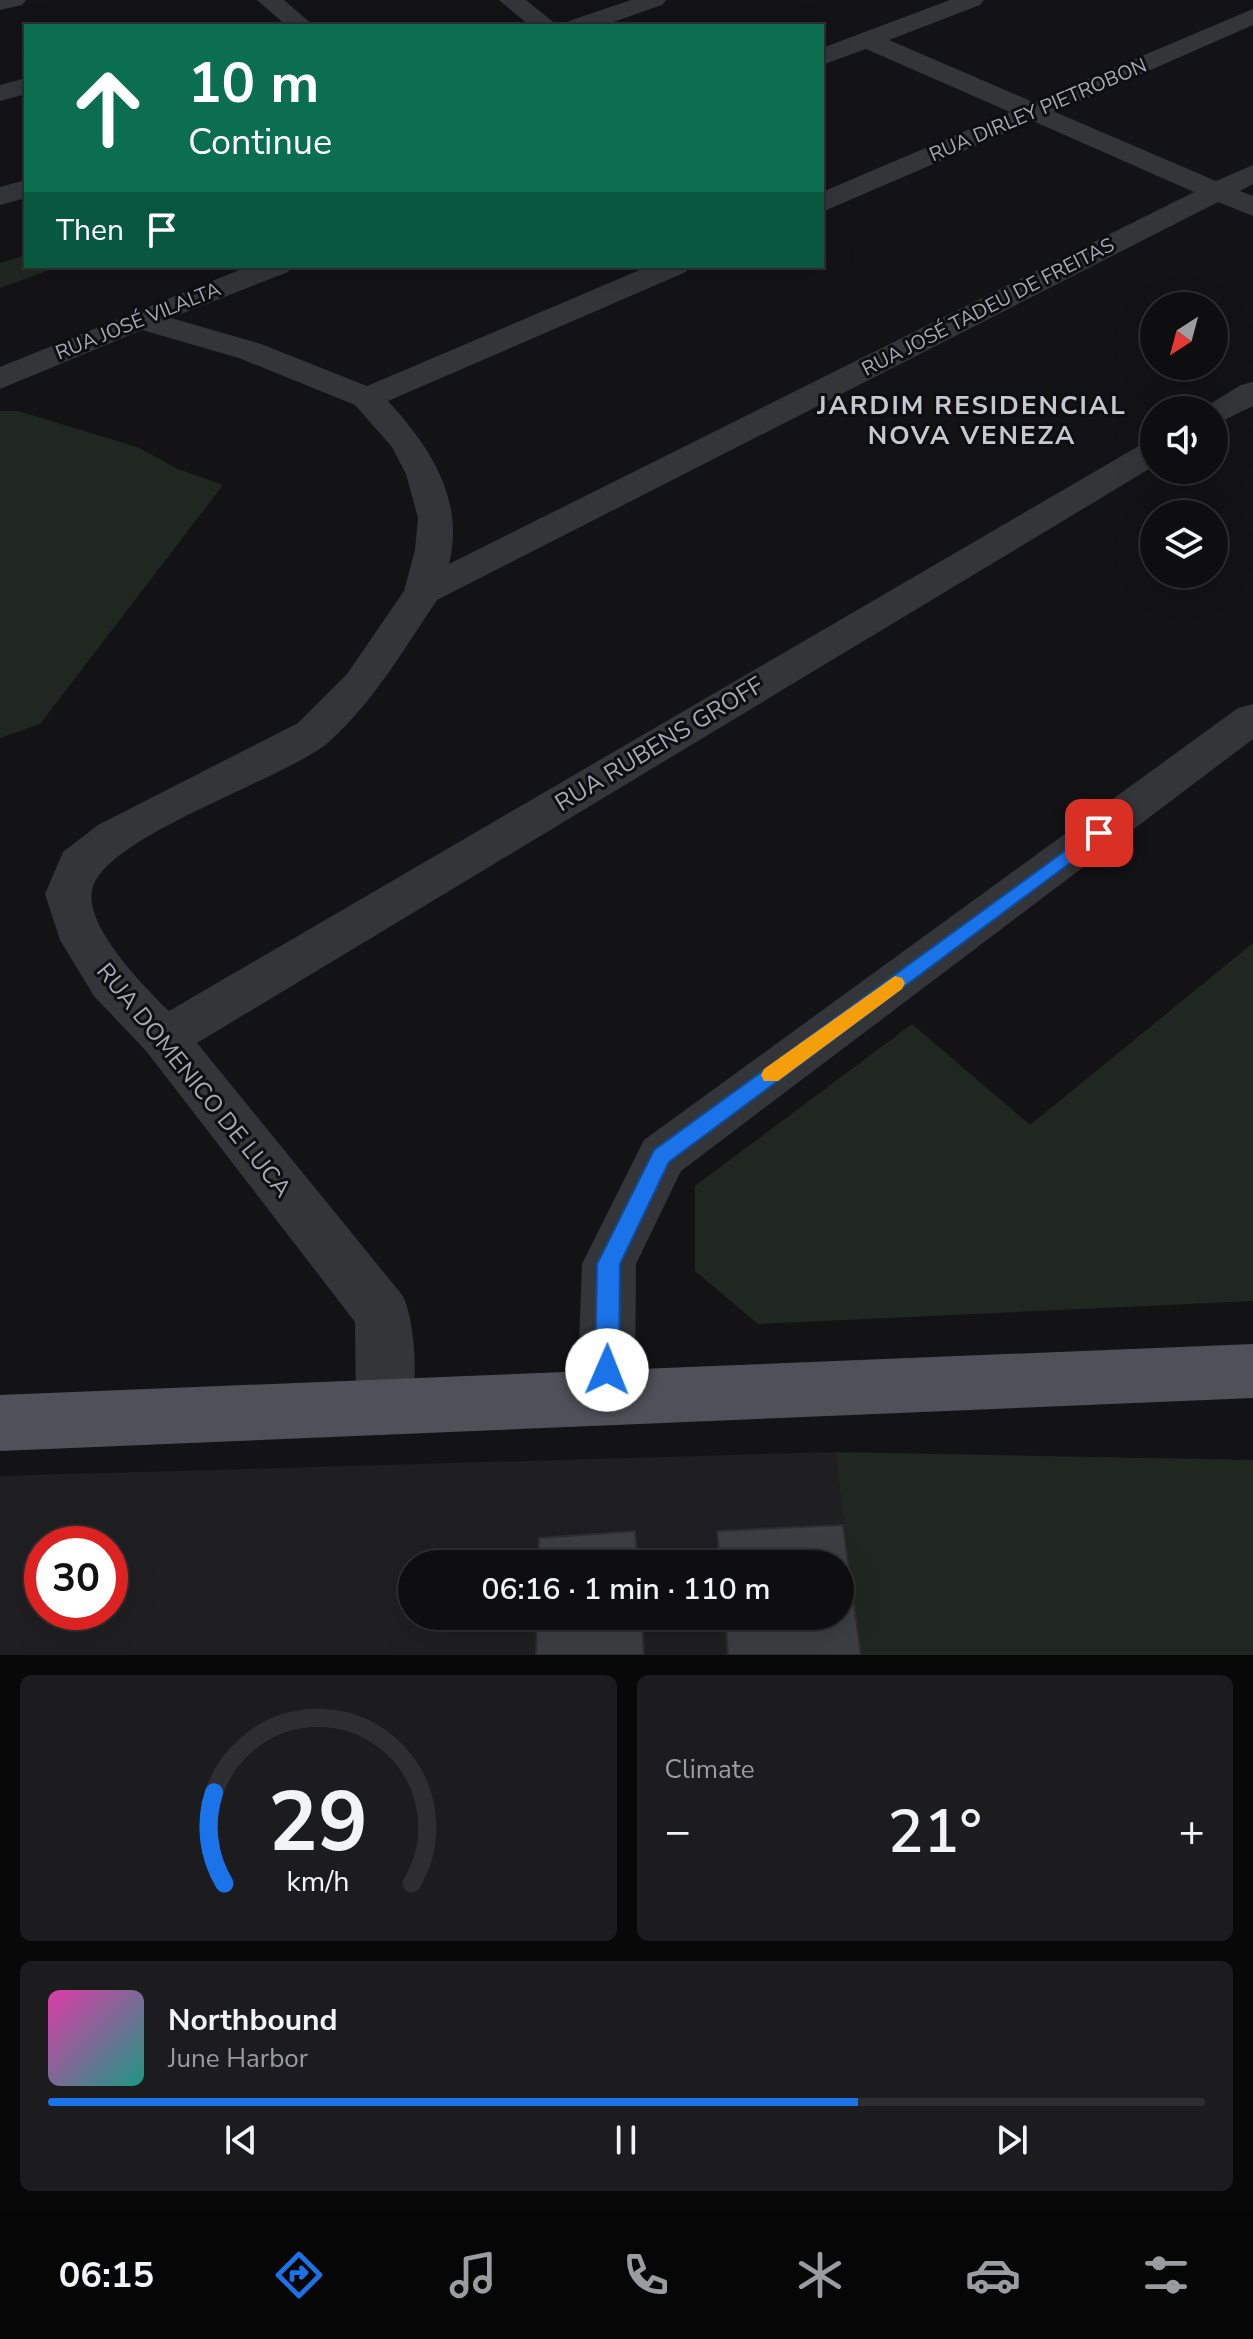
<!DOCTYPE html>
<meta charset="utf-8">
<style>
body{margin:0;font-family:"Nunito Sans",sans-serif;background:#1c1c1e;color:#f1f3f6;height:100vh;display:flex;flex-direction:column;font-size:30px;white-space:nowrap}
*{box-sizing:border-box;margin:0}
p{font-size:26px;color:#9b9c9f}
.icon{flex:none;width:44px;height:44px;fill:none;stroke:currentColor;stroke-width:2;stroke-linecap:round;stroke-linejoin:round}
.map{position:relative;height:1655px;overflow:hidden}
.panel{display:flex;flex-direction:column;gap:20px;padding:20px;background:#080809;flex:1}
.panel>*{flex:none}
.top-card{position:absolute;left:24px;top:24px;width:800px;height:244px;border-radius:0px;box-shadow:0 8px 32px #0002,0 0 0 2px #2e2e30;background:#0b6e4f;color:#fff;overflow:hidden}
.needle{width:52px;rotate:216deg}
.buttons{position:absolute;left:1140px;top:292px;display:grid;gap:16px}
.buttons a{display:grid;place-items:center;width:88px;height:88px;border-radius:50%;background:#0e0e10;box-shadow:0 8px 32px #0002,0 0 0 2px #2e2e30;font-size:40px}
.speed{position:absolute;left:24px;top:1526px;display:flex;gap:16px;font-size:40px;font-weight:700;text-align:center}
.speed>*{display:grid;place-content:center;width:104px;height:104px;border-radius:50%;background:#0e0e10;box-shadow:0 8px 32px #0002,0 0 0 2px #2e2e30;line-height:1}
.speed .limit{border:12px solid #d22;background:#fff;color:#111}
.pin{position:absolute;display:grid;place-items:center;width:68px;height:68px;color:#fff;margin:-34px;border-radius:16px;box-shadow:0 4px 12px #0006}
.me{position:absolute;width:88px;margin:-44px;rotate:1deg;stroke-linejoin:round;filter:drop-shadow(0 0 6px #0008)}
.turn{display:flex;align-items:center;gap:28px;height:168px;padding:0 32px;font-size:36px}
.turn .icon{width:104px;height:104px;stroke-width:2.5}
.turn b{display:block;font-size:56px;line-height:68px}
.then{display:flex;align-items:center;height:76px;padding:0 32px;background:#0003;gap:16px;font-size:30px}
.big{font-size:60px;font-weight:600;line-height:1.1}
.panel .card{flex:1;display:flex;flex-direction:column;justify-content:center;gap:12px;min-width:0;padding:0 28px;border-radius:12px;background:#1c1c1e}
.panel .dial{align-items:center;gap:0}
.dial svg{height:208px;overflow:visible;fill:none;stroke:#2e2e30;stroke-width:7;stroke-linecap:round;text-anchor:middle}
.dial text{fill:#f1f3f6;stroke:none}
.song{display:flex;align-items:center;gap:24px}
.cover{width:96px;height:96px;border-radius:12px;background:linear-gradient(135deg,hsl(320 70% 55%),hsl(170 70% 35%))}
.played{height:8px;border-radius:4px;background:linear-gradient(90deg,#1a73e8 70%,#2e2e30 70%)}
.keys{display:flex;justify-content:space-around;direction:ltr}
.heat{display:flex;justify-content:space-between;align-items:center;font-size:44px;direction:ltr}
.panel .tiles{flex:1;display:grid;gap:20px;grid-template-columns:1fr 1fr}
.card:last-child{grid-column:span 2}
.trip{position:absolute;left:398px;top:1550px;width:456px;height:80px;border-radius:40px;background:#0e0e10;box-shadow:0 8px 32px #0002,0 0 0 2px #2e2e30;font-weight:600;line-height:80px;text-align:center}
.tabs{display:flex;height:128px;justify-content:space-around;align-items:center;background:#060606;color:#9b9c9f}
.tabs .icon{width:56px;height:56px}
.tabs .selected{color:#1a73e8}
.tabs b{font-size:36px;color:#f1f3f6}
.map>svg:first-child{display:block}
.built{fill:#1f1f22;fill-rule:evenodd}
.green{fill:#1f2720}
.building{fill:#3d3e42;stroke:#2d2d31;stroke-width:2}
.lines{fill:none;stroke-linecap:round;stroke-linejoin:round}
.minor{fill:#343539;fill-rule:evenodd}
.major{fill:#505158;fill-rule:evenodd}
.route{fill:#1a73e8;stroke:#114b97;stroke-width:2}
.slow{fill:#f59e0b}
.labels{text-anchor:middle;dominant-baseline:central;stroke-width:6;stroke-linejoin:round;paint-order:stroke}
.far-street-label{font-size:20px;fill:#a5a9b5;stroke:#0e0e10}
.street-label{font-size:24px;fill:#a5a9b5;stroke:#0e0e10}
.far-district-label{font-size:26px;font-weight:bold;letter-spacing:2px;fill:#c5c8d1;stroke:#0e0e10}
</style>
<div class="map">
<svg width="1253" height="1655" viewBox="0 0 1253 1655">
<rect width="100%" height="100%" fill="#131315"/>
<!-- built -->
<path class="built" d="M835 1452 861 1655H0V1476ZM42 1544H110V1612H42ZM412 1564H840V1616H412Z"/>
<!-- green -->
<g class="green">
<path d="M26 255V266H44L50 270 0 288V263Z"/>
<path d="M0 411H18L137 447 178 469 223 485 40 724 0 738Z"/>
<path d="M1253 943V1301L758 1324 695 1271V1186L912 1024 1030 1125Z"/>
<path d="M835 1452 1253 1460V1655H861Z"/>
</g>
<!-- building -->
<g class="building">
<path d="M843 1525 861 1655H728L725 1616H840V1564H720L717 1531Z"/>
<path d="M635 1531 638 1564H538L539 1538Z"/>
<path d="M537 1616H642L644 1655H536Z"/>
</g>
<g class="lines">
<!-- minor -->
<g class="minor">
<path d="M0 0H26L22 5 0 10Z"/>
<path d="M257 0H284L314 26H287Z"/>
<path d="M499 0H526L558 26H530Z"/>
<path d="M631 0H666L662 5 602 26H566L569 21Z"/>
<path d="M950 0H984L980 5 889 40 1033 102 1253 9V25L1055 112 1216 181 1253 165V184L1240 191 1253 196V216L1218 202 437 600C404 649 374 701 330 741 286 780 102 836 92 891 85 927 145 988 169 1011L1142 444 1154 441V466L197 1043 403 1296C417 1327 419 1395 406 1426L385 1435 364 1426 356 1407 355 1322 147 1052 94 996 60 940 45 894 63 852 98 825 298 723 347 674 404 591 415 550 418 518 406 474 392 447 355 405 239 358 142 330 0 389V367L249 266H292L288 272 171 318 261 344 367 386 649 266H690L686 272 388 401C430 447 465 499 449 564L1194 192 1033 121 822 212V192L1010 112 866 49 822 65V48Z"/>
<path d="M26 78V94L0 101V85Z"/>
<path d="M26 180V198L0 205V187Z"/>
<path d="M1253 382V406L1214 425V410H1200L1241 385Z"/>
<path d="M1253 704V739L681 1171 636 1264 635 1397 626 1416 606 1424 586 1416 577 1397 582 1264 644 1140 1238 708Z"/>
</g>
<!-- major -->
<path class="major" d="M1253 1344V1398L0 1451V1395Z"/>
</g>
<!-- route -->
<path class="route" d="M1099 826 1105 828V837L669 1162 620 1264 619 1370 615 1378 607 1381 598 1378 595 1370 597 1264 654 1150Z"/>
<!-- slow -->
<path class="slow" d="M895 976 902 978 905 983 902 989 778 1081H764L761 1075 764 1069Z"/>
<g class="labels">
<!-- far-street labels -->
<g class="far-street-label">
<text transform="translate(1038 110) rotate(-23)">RUA DIRLEY PIETROBON</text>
<text transform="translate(988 307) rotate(-27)">RUA JOSÉ TADEU DE FREITAS</text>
<text transform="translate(138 321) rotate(-22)">RUA JOSÉ VILALTA</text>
</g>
<!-- street labels -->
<g class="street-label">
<text transform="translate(659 744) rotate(-31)">RUA RUBENS GROFF</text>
<text transform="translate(194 1080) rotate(51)">RUA DOMENICO DE LUCA</text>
</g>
<!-- far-district labels -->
<g class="far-district-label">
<text x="972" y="405">JARDIM RESIDENCIAL<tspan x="972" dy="30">NOVA VENEZA</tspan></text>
</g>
</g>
</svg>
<div class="buttons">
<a><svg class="needle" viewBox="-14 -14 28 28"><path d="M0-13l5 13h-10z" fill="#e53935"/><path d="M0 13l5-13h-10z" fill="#9b9c9f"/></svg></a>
<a><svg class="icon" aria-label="sound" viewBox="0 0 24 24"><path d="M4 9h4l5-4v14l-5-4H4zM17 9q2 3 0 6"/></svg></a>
<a><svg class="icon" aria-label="layers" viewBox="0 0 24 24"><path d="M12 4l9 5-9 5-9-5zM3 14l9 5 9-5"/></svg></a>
</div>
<div class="speed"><div class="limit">30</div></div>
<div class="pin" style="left:1099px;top:833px;background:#d93025"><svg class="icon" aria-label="arrive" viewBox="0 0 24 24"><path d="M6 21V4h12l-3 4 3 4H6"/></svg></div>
<svg class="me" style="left:607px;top:1370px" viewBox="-20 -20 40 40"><circle r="19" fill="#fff"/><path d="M0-13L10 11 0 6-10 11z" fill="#1a73e8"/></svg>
<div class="trip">06:16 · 1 min · 110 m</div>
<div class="top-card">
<div class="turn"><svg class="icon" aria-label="ahead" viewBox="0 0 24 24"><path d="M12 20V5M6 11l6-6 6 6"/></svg><div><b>10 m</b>Continue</div></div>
<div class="then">Then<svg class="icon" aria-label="arrive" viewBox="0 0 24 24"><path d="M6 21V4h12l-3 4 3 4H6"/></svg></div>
</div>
</div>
<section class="panel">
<div class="tiles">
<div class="card dial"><svg viewBox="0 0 100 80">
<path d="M14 69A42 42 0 1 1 86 69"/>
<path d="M14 69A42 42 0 0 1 10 34" stroke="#1a73e8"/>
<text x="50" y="56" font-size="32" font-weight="700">29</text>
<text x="50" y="72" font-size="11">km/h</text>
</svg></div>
<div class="card"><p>Climate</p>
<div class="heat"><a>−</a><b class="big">21°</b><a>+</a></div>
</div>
<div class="card">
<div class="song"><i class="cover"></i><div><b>Northbound</b><p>June Harbor</p></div></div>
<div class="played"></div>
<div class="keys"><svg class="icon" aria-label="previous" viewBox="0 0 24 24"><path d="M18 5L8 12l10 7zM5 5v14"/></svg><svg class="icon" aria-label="pause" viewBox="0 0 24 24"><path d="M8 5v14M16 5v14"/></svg><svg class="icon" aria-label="next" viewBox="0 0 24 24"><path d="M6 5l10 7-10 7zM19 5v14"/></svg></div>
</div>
</div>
</section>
<nav class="tabs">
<b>06:15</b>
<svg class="icon selected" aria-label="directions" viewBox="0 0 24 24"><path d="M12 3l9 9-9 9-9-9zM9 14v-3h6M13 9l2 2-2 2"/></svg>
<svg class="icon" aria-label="music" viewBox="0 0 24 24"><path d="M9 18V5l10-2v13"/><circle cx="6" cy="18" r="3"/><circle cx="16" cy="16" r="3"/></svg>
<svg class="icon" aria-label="phone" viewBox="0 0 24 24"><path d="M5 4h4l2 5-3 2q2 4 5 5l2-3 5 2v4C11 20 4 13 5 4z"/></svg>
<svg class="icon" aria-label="climate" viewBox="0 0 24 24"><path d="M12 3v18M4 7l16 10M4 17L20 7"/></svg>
<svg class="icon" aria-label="car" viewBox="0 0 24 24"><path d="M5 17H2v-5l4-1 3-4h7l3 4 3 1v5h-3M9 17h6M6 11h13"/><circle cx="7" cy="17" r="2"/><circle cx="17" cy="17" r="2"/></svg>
<svg class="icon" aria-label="filters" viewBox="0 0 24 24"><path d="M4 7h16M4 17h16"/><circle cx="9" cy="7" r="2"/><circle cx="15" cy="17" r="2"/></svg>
</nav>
